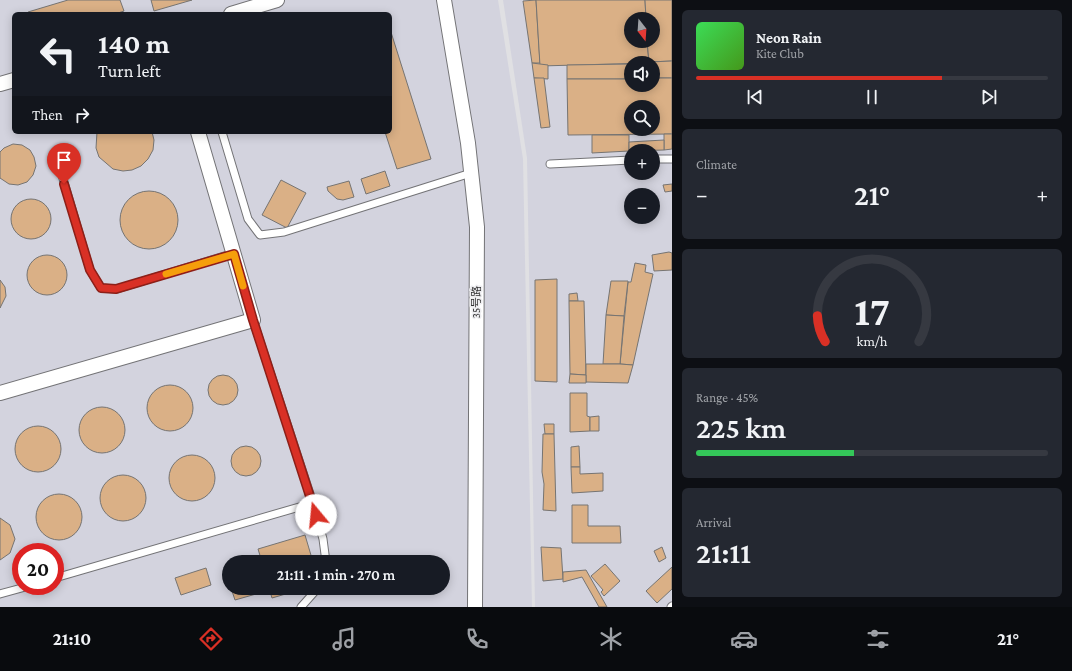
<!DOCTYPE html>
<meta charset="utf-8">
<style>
body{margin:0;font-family:"Crimson Pro","Noto Sans SC",serif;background:#242831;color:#f1f3f6;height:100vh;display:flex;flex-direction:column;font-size:15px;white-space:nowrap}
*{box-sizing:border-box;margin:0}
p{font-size:13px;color:#9ea1a6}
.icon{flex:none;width:22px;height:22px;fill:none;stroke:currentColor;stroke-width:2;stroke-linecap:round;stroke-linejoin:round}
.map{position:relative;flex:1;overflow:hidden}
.details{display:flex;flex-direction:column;gap:10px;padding:10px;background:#0d0f14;width:400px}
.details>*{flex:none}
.banner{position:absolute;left:12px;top:12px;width:380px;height:122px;border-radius:6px;box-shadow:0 2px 10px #0003;background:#171b24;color:#f1f3f6;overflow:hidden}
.needle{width:26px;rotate:163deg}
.controls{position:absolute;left:624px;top:12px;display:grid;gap:8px}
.controls a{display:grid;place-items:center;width:36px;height:36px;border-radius:50%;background:#171b24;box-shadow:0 2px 10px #0003;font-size:20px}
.speed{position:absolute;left:12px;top:543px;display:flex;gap:8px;font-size:20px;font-weight:700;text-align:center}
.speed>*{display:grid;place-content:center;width:52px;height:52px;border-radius:50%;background:#171b24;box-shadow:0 2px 10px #0003;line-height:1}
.speed .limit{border:6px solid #d22;background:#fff;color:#111}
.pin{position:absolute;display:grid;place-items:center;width:34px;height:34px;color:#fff;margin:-41px -17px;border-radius:50% 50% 50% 0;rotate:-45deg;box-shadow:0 0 4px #0007}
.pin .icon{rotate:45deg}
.me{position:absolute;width:44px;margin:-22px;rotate:343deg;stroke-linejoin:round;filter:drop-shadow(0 0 3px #0008)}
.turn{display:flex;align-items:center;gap:14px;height:84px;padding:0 20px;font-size:18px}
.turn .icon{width:52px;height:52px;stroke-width:2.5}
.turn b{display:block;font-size:28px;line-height:34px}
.then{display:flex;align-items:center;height:38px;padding:0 20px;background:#0003;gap:8px;font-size:15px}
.big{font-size:30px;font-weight:600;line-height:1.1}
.details .card{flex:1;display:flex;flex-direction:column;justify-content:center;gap:6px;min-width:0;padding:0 14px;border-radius:6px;background:#242831}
.details .dial{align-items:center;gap:0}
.dial svg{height:104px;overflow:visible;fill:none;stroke:#363941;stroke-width:7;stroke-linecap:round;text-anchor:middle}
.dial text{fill:#f1f3f6;stroke:none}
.song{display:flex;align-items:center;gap:12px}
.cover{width:48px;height:48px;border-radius:6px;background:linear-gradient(135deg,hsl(130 70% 55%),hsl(100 70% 35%))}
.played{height:4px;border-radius:2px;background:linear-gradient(90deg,#d93025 70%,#363941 70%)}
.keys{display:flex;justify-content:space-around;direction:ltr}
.heat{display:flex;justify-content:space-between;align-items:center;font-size:22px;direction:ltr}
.charge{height:6px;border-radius:3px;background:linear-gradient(90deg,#34c759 45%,#363941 0)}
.trip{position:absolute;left:222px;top:555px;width:228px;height:40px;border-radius:20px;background:#171b24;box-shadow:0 2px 10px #0003;font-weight:600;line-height:40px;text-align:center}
.tab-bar{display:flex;height:64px;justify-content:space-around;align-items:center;background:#090b0e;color:#9ea1a6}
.tab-bar .icon{width:28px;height:28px}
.tab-bar .current{color:#d93025}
.tab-bar b{font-size:18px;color:#f1f3f6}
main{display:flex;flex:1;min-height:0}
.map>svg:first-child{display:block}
.built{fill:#d3d3de;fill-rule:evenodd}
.building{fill:#dab086;stroke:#767472;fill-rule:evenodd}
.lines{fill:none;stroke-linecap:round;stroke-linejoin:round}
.lane-casing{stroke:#737376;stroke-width:9}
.street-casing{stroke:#737376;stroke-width:16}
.lane{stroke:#fff;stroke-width:7}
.street{stroke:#fff;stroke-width:14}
.route-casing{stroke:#8d1f18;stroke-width:10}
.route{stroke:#d93025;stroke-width:7}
.slow{stroke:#f59e0b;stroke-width:7}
.labels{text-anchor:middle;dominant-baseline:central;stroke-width:3;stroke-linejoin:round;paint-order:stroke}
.street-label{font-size:11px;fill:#323233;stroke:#ededf0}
</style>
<main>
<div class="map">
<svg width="672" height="607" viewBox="0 0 672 607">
<rect width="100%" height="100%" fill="#e0e0e3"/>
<!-- built -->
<g class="built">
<path d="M0 0H498L523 159 532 607H0ZM14 14H390V132H14ZM21 552H55V586H21ZM229 562H443V588H229Z"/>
<path d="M503 0H672V607H535L527 158ZM631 19H653V41H631ZM631 63H653V85H631ZM631 107H653V129H631ZM631 151H653V173H631ZM631 195H653V217H631Z"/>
</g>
<!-- building -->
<g class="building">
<path d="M68 0H120L124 11 115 14H29L28 12Z"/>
<path d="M151 0H192L154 11Z"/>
<path d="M536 0 540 63H532L523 1Z"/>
<path d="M536 0H645L646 19H631V41H647L649 63 540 66Z"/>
<path d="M645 0H672V61L649 62 647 41H653V19H646Z"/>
<path d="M390 29 431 159 397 169 385 132H390Z"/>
<path d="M672 61V78H653V63L649 62Z"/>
<path d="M532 63 548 65V79L534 78Z"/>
<path d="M631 64V79H567V65Z"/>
<path d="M534 78H544L550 127 541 128Z"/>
<path d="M653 78H672V134L568 135 567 79H631V85H653ZM631 107H653V129H631Z"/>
<path d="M97 132H152L154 140 153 150 148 159 141 166 132 170 123 171 113 169 99 157 96 148Z"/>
<path d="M664 134H672V149L664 150Z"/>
<path d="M592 135H629V151L592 153Z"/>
<path d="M664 140V150L629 151V142Z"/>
<path d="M13 144 22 145 30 150 34 157 36 166 33 175 27 182 18 185 9 184 0 178V152L4 148Z"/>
<path d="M385 171 390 186 366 194 361 179Z"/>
<path d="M281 180 306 193 287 228 262 215Z"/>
<path d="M349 181 354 197 343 200 337 199 328 191 327 187Z"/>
<path d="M672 184V191L665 192 663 185Z"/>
<circle cx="149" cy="220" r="29"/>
<circle cx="31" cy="219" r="20"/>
<path d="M669 252 672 253V270L654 271 652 255Z"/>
<circle cx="47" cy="275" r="20"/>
<path d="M635 263 646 265 645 272 653 274 633 365 620 364 628 282H631Z"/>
<path d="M557 279V382L535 381V280Z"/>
<path d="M0 280 5 287 6 296 0 308Z"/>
<path d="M611 281H628L624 316 606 315Z"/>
<path d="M577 293 578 301H569V294Z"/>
<path d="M569 301H584L586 375 570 374Z"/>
<path d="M606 315 624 316 620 364H603Z"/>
<path d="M586 364H620L633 365 628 383 586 382Z"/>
<path d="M570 374 586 375V383H569Z"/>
<circle cx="223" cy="390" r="15"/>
<circle cx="170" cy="408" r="23"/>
<path d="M570 393H587V416L590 417V431L570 432Z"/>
<circle cx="102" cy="430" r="23"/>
<path d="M599 416V431H590V417Z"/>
<path d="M544 424H554V434H545Z"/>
<circle cx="38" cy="449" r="23"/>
<path d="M543 434H554L556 511 543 510 544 484 542 472Z"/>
<path d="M579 446 580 467H571V447Z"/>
<circle cx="246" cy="461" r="15"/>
<circle cx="192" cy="478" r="23"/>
<path d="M571 467H580V474L603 473V491L572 493Z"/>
<circle cx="123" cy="498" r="23"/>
<circle cx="59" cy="517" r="23"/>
<path d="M572 505H588V526H620L621 543H572Z"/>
<path d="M0 518 10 525 15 539 10 553 0 560Z"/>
<path d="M305 535 313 562H262L258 549Z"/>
<path d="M541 547 561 548 563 579 543 581Z"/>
<path d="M662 547 666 558 659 562 654 551Z"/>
<path d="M605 564 620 581 604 596 601 592 603 590 591 576Z"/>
<path d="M672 567V589L657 603 646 591Z"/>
<path d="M206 568 211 585 181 595 175 578Z"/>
<path d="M586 570 607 607H599L582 577 563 582V572Z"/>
<path d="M231 588H254L256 594 235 600Z"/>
<path d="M269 588H288L289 593 272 598Z"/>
</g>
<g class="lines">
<defs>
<g id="lane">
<path d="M222 132 248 219 260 235 284 232 471 173"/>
<path d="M56 155 90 270 101 288 117 289 234 253"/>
<path d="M653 159H672"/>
<path d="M550 164 631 160"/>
<path d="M253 320 313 503 323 539 326 562"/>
<path d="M55 578 313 503"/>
<path d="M0 594 29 586"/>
<path d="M301 607 318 588"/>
<path d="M671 607 672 606"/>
</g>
<g id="street">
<path d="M444 0 468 143 477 227 475 607"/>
<path d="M231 14 277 0"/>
<path d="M0 84 14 80"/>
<path d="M0 393 253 320 198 132"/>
</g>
</defs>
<!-- lane casing -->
<use href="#lane" class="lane-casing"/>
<!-- street casing -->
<use href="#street" class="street-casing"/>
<!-- lane -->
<use href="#lane" class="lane"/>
<!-- street -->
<use href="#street" class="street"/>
</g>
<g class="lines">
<defs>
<path id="route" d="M64 184 90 270 101 288 116 289 234 254 253 320 316 515"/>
</defs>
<!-- route casing -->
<use href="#route" class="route-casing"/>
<!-- route -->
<use href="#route" class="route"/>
<!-- slow -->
<path class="slow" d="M166 274 234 254 243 286"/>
</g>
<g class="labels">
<!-- street labels -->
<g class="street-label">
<text transform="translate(476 302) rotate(-90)">35号路</text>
</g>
</g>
</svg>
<div class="controls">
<a><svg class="needle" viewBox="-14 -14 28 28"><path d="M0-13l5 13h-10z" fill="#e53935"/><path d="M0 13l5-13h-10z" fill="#9ea1a6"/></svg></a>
<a><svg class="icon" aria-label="sound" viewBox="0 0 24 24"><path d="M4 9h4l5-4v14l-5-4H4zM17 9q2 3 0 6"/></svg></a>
<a><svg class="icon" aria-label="search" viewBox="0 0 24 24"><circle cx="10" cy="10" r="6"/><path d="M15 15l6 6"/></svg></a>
<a>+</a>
<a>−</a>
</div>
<div class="speed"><div class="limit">20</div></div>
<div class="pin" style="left:64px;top:184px;background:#d93025"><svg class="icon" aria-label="arrive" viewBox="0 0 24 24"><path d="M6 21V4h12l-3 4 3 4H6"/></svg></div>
<svg class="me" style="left:316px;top:515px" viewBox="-20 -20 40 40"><circle r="19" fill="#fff"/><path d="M0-13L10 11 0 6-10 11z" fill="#d93025"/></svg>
<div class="trip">21:11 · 1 min · 270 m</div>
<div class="banner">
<div class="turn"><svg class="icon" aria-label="left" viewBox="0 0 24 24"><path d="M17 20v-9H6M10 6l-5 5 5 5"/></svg><div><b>140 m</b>Turn left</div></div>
<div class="then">Then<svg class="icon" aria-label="right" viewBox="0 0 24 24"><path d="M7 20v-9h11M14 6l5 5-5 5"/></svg></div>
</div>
</div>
<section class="details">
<div class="card">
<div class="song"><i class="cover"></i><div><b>Neon Rain</b><p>Kite Club</p></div></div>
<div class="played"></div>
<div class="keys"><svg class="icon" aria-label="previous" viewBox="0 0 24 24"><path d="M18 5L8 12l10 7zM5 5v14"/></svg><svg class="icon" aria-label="pause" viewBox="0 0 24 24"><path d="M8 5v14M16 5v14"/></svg><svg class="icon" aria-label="next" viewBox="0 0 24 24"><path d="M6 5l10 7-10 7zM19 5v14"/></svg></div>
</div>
<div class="card"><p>Climate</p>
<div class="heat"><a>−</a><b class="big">21°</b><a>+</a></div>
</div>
<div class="card dial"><svg viewBox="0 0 100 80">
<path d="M14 69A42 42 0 1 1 86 69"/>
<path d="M14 69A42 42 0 0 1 8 49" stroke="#d93025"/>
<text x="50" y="56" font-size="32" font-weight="700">17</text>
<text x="50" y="72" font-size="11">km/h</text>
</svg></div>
<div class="card"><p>Range · 45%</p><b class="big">225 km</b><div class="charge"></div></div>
<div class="card"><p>Arrival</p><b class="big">21:11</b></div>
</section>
</main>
<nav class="tab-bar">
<b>21:10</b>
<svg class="icon current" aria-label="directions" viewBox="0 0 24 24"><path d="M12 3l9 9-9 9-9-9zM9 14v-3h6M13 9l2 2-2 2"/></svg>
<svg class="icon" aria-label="music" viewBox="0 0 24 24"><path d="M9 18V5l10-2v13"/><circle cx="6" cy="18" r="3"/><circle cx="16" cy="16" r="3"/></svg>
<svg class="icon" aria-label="phone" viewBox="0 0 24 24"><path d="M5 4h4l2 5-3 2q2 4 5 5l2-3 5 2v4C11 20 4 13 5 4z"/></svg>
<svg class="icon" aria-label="climate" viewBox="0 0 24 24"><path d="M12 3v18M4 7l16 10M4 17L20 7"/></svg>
<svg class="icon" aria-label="car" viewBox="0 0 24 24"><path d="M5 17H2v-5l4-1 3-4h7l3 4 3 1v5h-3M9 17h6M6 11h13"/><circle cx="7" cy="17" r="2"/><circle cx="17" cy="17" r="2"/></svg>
<svg class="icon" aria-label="filters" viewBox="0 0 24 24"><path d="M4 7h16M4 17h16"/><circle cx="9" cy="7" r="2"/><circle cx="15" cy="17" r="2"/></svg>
<b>21°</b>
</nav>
